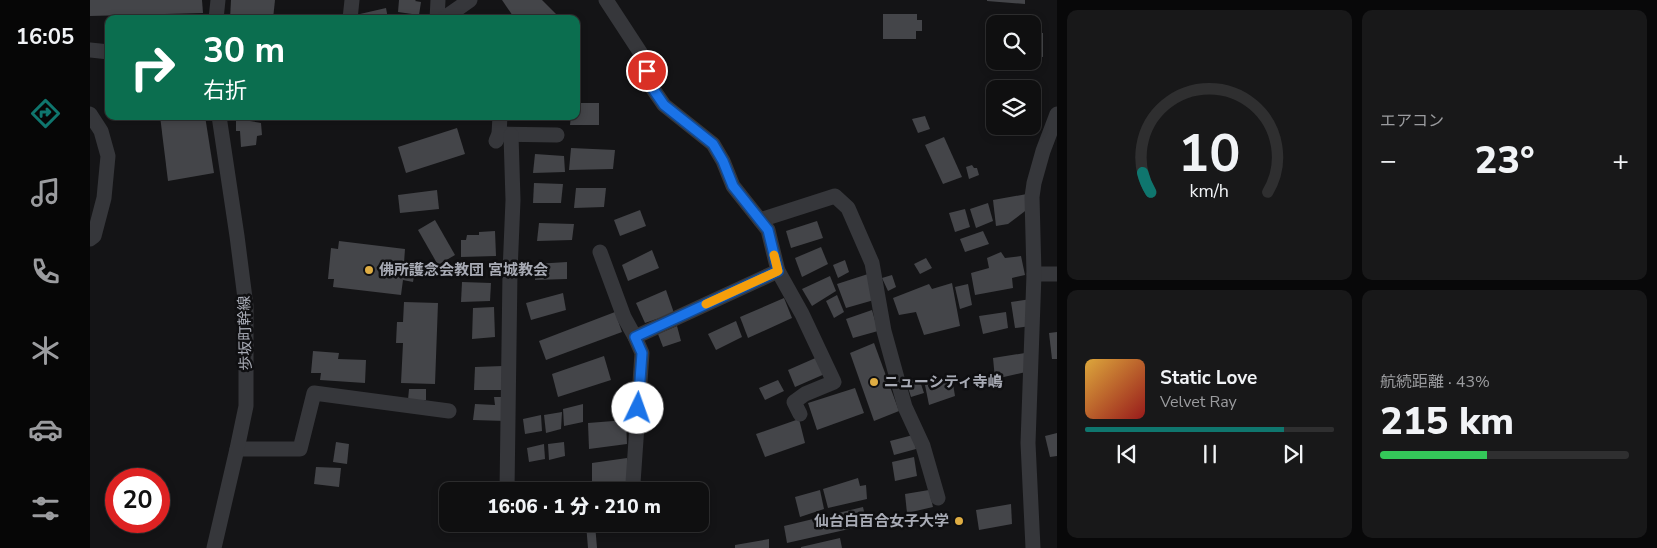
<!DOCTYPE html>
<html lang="ja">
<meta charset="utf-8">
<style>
body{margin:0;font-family:"Nunito Sans","Noto Sans JP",sans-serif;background:#181819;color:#f1f3f6;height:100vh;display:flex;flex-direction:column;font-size:19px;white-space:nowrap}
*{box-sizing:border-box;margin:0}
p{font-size:16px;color:#9b9c9f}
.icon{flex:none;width:28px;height:28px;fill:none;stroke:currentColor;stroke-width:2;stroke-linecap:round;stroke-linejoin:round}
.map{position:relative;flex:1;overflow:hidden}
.side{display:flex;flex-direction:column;gap:10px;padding:10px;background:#080809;width:600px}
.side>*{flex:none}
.guide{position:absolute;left:15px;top:15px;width:475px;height:105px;border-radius:10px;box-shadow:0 2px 8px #0003,0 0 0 1px #2f2f30;background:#0b6e4f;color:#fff;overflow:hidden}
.buttons{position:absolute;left:896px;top:15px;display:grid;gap:10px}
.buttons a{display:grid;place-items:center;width:55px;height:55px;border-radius:10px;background:#0f0f10;box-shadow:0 2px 8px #0003,0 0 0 1px #2f2f30;font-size:25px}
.speed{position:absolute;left:15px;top:468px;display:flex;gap:10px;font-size:25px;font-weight:700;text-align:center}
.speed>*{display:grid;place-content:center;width:65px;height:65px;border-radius:50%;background:#0f0f10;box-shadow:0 2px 8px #0003,0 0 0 1px #2f2f30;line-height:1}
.speed .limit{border:8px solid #d22;background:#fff;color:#111}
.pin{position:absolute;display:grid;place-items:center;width:42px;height:42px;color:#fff;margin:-21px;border:2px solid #fff;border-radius:50%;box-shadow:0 1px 5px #0007}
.me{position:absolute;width:55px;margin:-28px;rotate:3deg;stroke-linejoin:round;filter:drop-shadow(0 0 4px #0008)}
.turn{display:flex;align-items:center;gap:18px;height:105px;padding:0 15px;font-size:22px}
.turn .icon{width:65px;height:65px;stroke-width:2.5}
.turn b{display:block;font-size:35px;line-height:42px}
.big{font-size:38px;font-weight:800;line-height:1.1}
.side .card{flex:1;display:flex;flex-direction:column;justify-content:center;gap:8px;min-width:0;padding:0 18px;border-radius:10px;background:#181819}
.side .dial{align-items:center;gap:0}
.dial svg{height:130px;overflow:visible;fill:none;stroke:#2f2f30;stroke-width:7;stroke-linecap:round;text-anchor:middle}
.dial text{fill:#f1f3f6;stroke:none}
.song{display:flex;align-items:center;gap:15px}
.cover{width:60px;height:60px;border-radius:8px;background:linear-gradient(135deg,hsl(40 70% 55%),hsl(0 70% 35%))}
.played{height:5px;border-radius:2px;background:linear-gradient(90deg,#0f766e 80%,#2f2f30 80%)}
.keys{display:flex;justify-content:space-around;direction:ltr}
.heat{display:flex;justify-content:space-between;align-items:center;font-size:28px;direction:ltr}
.charge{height:8px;border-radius:4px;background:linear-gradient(90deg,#34c759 43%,#2f2f30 0)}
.side .tiles{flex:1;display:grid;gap:10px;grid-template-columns:repeat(2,1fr)}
.trip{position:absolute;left:349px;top:482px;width:270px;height:50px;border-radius:10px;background:#0f0f10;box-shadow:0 2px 8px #0003,0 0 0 1px #2f2f30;font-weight:800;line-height:50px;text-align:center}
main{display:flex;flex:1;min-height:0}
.tab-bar{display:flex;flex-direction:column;width:90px;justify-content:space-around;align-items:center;background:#060606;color:#9b9c9f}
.tab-bar .icon{width:35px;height:35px}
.tab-bar .on{color:#0f766e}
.tab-bar b{font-size:22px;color:#f1f3f6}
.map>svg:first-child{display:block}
.building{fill:#444549}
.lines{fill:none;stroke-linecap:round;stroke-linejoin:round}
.minor{stroke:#36373b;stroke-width:15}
.route-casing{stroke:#114b97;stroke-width:12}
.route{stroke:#1a73e8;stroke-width:9}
.slow{stroke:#f59e0b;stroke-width:9}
.poi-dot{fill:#dfad43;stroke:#0f0f11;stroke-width:2}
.labels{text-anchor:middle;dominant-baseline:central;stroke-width:5;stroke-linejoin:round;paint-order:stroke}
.poi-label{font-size:15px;font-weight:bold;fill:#a8abb5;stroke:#0f0f11;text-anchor:start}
.street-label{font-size:15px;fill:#a8abb5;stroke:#0f0f11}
</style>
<main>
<nav class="tab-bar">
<b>16:05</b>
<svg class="icon on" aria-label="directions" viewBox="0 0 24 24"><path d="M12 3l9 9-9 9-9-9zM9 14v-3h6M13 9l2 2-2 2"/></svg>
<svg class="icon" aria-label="music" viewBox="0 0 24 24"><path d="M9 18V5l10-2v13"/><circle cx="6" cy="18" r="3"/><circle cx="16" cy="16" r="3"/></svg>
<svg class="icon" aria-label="phone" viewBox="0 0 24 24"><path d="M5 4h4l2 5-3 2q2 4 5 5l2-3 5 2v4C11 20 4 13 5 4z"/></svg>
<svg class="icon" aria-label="climate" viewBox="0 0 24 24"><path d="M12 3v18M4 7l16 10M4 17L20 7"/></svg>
<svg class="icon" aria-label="car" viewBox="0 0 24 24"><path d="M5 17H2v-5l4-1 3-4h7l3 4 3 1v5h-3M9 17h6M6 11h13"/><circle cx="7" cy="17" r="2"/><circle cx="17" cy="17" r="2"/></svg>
<svg class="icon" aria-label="filters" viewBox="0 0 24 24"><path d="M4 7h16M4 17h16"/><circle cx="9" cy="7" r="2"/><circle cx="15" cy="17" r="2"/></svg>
</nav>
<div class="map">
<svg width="967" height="548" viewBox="0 0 967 548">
<rect width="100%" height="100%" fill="#141416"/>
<!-- building -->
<g class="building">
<path d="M0 0H112L113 13 0 16Z"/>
<path d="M141 0H185L183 19H140Z"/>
<path d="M309 0H326L325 1 331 2 329 15 308 12Z"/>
<path d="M412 0H452L471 19H425Z"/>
<path d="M897 0H935V4L897 1Z"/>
<path d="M296 8 298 19H271L270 14Z"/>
<path d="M793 14H827V20H832V31H826V39H793Z"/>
<path d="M901 30H905V53H900Z"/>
<path d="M942 32 953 33V57L942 56Z"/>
<path d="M486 103H509V125H480L481 116H486Z"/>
<path d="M70 116H115L124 173 78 181Z"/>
<path d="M835 116 840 129 828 133 822 119Z"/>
<path d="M159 117 160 121 171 123 172 135 167 136 166 145 151 147 150 131H146V119Z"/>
<path d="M367 128 375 154 316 173 308 147Z"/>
<path d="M854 137 872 177 853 184 835 145Z"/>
<path d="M481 148 525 150 523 169 479 170Z"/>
<path d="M445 154 474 156 475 172 443 173Z"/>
<path d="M882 165 884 168H887L889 175 879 179 876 167Z"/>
<path d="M444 183 473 184 471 203H443Z"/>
<path d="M486 188H516L514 207 484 208Z"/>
<path d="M347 190 349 209 310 213 308 195Z"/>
<path d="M937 194 939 208 918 224 906 226 903 200Z"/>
<path d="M898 203 903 221 886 228 880 209Z"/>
<path d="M875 209 880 227 865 232 859 213Z"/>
<path d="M550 210 556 226 530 236 524 220Z"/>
<path d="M345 220 365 255 348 265 328 230Z"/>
<path d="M727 221 733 238 701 248 696 231Z"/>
<path d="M449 223 484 224 482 240 447 241Z"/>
<path d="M405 231 406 256 371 257V240H376L377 235H389V232Z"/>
<path d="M893 231 899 244 875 252 870 239Z"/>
<path d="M249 241 315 249 314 263 326 264 323 282 313 280 311 295 243 287 244 279H238L241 248 248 249Z"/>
<path d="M731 247 738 264 712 277 705 258Z"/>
<path d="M562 250 569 268 538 281 532 265Z"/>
<path d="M911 252 915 258 931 256 935 275 922 278 923 288 885 295 881 273 899 268 897 258Z"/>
<path d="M836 258 842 268 830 274 824 264Z"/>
<path d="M755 260 759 272 748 278 743 265Z"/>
<path d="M477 262V279L445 280V264Z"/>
<path d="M778 274 784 300 756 308 747 284Z"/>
<path d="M802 275 806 287 798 291 792 278Z"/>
<path d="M740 276 746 291 722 306 712 289Z"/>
<path d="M372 282 401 283 400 301 371 302Z"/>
<path d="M862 283 870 326 834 335 826 312 809 315 803 298 839 284 842 289Z"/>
<path d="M878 284 882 305 870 309 865 287Z"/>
<path d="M576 290 584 313 555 323 546 303Z"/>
<path d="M473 293 476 310 441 320 436 303Z"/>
<path d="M747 295 754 312 744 318 736 301Z"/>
<path d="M694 298 702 318 658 338 650 317Z"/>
<path d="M941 299V326L925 328 921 302Z"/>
<path d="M314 302 348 303 345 384 311 383 313 343H306L307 322H313Z"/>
<path d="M404 307 405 337 382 339 383 308Z"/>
<path d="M782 310 788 331 763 338 756 319Z"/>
<path d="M525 312 532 332 456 360 449 341Z"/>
<path d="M916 312 918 328 893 334 889 316Z"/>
<path d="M646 321 652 337 626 350 618 334Z"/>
<path d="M587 326 591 341 573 347 568 334Z"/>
<path d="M967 332V359H962L959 333Z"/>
<path d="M784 343 809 411 784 421 760 353Z"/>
<path d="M223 351 249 353 248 359 276 360 275 383 230 380 231 373H221Z"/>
<path d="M935 353 936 372 905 379 903 358Z"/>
<path d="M514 356 521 380 468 397 462 374Z"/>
<path d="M730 356 737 373 705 387 698 370Z"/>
<path d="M413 366V390H384L385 367Z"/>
<path d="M829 378 834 393 821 397 816 381Z"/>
<path d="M862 378 865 396 839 405 835 385Z"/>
<path d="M688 380 694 391 675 400 669 388Z"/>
<path d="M765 388 774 413 727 430 718 403Z"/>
<path d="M319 389H336V400H318Z"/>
<path d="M404 397H415L416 421 383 420 385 404 405 405Z"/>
<path d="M493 404V422L474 426 473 409Z"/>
<path d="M472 412 471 429 456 433 454 415Z"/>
<path d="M451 415 452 431 435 434 433 419Z"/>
<path d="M709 419 715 443 675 457 666 434Z"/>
<path d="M536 420 537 444 499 449 498 423Z"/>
<path d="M967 433V456L960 457 955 436Z"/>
<path d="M823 435 826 449 804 455 800 441Z"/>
<path d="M246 442 259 444 257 464 243 462Z"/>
<path d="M474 442 475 456 459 460 458 444Z"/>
<path d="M454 444 455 459 439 462 437 448Z"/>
<path d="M824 457 827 476 805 481 802 462Z"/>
<path d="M537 458 539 483 502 488V463Z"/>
<path d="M226 467 251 468 249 487 224 484Z"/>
<path d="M768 478 770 486 776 485 777 499 738 508 733 489Z"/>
<path d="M730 490 734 509 710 517 705 497Z"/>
<path d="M839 490 843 507 817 513 815 494Z"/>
<path d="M921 504 922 524 889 530 886 510Z"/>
<path d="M773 507 777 525 697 543 694 526Z"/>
<path d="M496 524H505L507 548H498Z"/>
<path d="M750 538 752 548H711V547Z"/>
<path d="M679 539V548H645V545Z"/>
</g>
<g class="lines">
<!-- minor -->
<g class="minor">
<path d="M126 19 128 0"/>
<path d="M260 19 262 0"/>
<path d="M347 19 348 0"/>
<path d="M353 19 380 0"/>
<path d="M0 50 19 52"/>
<path d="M0 114 11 131 18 156 14 198 4 236 0 239"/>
<path d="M409 134 467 135"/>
<path d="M406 141 409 134 410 116"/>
<path d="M670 220 745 196 758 208 782 263 794 331 815 407 833 446 848 498"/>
<path d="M510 252 534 317 545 337 688 271 678 230 643 186 633 161 623 144 574 105 563 89 550 52 516 0"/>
<path d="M688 271 712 314 744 382 715 394 704 402 710 414"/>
<path d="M944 274H967"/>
<path d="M147 449H210L224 393 359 411"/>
<path d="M417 491 420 272 423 200 421 135"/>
<path d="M541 491 543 483 552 353 545 337"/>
<path d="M124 548 147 449 156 406V306L147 236 129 116"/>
<path d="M943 548 938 443 944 274 942 197 944 183 953 151 967 114"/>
</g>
</g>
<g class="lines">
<defs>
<path id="route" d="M548 408 552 353 545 337 688 271 678 230 643 186 633 161 623 144 574 105 563 89 557 71"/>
</defs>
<!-- route casing -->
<use href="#route" class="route-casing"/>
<!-- route -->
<use href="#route" class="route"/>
<!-- slow -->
<path class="slow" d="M616 304 688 271 684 255"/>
</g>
<!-- markers -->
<g class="poi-dot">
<circle cx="279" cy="270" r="5"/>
<circle cx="784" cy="382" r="5"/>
<circle cx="869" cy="521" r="5"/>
</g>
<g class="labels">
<!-- poi labels -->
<g class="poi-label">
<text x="289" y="270">佛所護念会教団 宮城教会</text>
<text x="794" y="382">ニューシティ寺嶋</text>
<text x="859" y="521" text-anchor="end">仙台白百合女子大学</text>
</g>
<!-- street labels -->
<g class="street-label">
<text transform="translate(155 333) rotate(-91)">歩坂町幹線</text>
</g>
</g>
</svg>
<div class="buttons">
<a><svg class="icon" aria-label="search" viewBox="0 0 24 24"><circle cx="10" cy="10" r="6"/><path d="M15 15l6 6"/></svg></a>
<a><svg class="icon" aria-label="layers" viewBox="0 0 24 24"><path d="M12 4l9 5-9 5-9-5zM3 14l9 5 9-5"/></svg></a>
</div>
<div class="speed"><div class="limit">20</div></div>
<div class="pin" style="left:557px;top:71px;background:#d93025"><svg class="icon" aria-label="arrive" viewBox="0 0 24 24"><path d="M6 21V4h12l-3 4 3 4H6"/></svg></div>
<svg class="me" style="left:548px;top:408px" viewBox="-20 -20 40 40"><circle r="19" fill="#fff"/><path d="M0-13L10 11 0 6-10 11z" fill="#1a73e8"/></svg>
<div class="trip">16:06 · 1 分 · 210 m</div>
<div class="guide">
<div class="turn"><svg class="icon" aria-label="right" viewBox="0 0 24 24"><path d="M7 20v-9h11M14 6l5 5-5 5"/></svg><div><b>30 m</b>右折</div></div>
</div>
</div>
<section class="side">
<div class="tiles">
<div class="card dial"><svg viewBox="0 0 100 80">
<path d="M14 69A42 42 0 1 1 86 69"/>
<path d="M14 69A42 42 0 0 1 9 57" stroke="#0f766e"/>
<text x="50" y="56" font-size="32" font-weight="700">10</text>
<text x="50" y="72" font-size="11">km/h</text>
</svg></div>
<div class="card"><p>エアコン</p>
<div class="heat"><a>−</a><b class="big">23°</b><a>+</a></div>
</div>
<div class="card">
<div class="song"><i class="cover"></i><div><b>Static Love</b><p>Velvet Ray</p></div></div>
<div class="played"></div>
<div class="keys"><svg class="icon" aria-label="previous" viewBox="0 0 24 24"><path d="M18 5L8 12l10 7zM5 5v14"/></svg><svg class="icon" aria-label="pause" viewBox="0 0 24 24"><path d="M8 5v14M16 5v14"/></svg><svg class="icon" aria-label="next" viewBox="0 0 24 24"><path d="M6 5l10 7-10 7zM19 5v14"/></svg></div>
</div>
<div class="card"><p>航続距離 · 43%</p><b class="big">215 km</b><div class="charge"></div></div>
</div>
</section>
</main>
